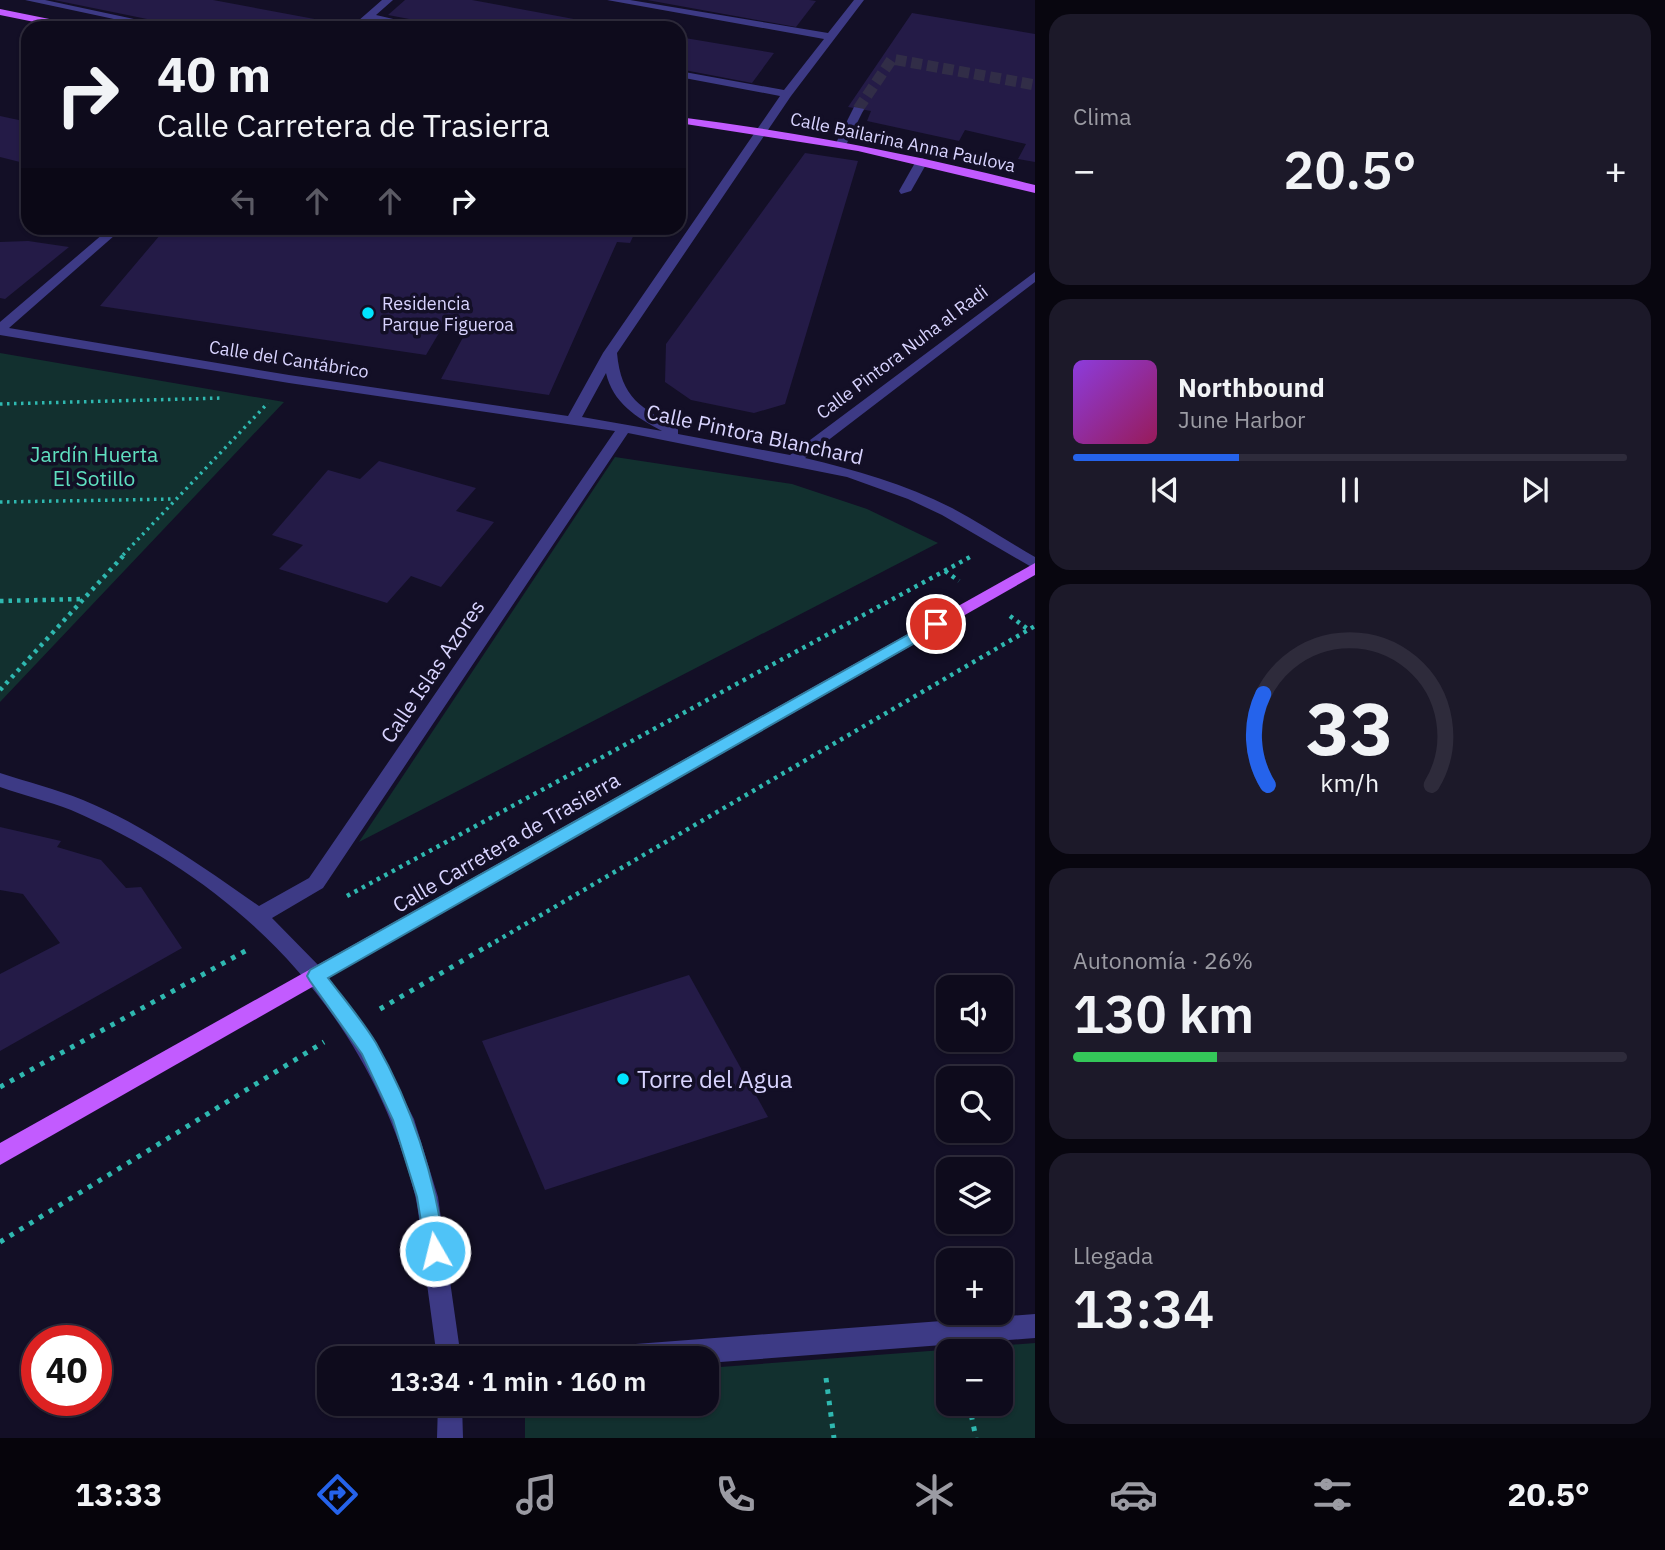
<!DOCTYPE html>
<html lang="es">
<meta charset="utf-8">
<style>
body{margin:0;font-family:"IBM Plex Sans",sans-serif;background:#1c1929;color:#f1f3f6;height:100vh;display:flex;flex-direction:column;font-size:26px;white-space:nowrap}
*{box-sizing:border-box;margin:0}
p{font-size:23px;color:#9b9ba3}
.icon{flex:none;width:38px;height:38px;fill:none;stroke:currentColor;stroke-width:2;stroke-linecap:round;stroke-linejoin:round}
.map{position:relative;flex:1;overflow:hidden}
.panel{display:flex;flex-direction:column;gap:14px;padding:14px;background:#08060f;width:630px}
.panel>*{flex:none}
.top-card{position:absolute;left:21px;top:21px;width:665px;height:214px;border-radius:21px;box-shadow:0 2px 5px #0004,0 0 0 2px #2e2b3b;background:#0e0b1c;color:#f1f3f6;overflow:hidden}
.controls{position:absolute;left:936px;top:975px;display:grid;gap:14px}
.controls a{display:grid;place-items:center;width:77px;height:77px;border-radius:14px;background:#0e0b1c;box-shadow:0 2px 5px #0004,0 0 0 2px #2e2b3b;font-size:35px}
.speed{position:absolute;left:21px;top:1325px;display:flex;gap:14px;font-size:35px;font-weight:700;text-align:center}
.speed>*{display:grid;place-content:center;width:91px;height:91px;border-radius:50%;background:#0e0b1c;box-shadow:0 2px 5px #0004,0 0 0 2px #2e2b3b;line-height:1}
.speed .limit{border:10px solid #d22;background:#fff;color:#111}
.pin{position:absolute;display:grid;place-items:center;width:60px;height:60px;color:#fff;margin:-30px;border:4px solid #fff;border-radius:50%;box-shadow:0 2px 7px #0007}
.me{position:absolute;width:77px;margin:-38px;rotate:352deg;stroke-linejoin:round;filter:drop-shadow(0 0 5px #0008)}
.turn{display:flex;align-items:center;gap:24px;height:147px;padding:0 21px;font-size:32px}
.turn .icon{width:91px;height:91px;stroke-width:2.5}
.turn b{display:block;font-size:49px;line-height:60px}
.lanes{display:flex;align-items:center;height:66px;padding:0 21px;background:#0003;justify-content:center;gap:35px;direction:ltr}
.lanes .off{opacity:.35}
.big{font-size:52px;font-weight:600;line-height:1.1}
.panel .widget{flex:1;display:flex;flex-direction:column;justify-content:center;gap:10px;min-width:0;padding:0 24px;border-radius:21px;background:#1c1929}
.panel .dial{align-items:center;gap:0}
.dial svg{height:182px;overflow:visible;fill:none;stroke:#2e2b3b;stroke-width:7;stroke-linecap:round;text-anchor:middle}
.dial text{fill:#f1f3f6;stroke:none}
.song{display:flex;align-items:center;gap:21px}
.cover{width:84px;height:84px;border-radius:10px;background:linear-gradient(135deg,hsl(270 70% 55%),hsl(330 70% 35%))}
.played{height:7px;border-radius:4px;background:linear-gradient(90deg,#2563eb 30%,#2e2b3b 30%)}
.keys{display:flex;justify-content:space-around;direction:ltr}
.heat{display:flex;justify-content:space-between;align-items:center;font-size:38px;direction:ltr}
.charge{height:10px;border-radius:5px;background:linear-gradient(90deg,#34c759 26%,#2e2b3b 0)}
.trip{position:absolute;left:317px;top:1346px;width:402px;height:70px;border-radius:21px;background:#0e0b1c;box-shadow:0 2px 5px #0004,0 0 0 2px #2e2b3b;font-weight:600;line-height:70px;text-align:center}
.tabs{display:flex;height:112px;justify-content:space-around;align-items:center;background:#06040b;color:#9b9ba3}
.tabs .icon{width:49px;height:49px}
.tabs .active{color:#2563eb}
.tabs b{font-size:32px;color:#f1f3f6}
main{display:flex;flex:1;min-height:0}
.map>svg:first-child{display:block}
.green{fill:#12302f;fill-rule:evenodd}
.building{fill:#241b47}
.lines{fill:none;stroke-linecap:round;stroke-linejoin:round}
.minor-tunnel{stroke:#312d47;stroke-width:11;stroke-dasharray:11 5;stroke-linecap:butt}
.path-far2{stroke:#2fb8b0;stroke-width:3.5;stroke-dasharray:2.5 4.5;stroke-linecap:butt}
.path-far1{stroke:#2fb8b0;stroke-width:4.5;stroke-dasharray:3.5 5;stroke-linecap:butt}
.path{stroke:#2fb8b0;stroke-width:5;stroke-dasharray:4.5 7;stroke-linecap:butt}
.minor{fill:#3d3a85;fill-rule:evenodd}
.major{fill:#c25bff;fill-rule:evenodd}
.route{fill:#4fc3f7;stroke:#337fa1;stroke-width:2}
.poi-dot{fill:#00e5ff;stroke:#130f26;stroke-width:2.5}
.labels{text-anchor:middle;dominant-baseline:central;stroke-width:7;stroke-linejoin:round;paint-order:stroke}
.far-street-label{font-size:18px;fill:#d9d4ff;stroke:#130f26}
.far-poi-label{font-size:18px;fill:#d9d4ff;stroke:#130f26;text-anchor:start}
.street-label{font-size:21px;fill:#d9d4ff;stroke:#130f26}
.park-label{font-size:21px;fill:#5fe0c0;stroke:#130f26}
.near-poi-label{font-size:24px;fill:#d9d4ff;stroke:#130f26;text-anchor:start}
</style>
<main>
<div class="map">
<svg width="1035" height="1438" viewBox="0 0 1035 1438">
<rect width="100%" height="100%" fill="#130f26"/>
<!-- green -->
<g class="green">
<path d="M0 353 284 402 0 702Z"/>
<path d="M615 457 792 484 867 509 938 543 359 842Z"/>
<path d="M1035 1343V1438H525V1404H707V1368ZM948 1351H1001V1404H948Z"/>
</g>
<!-- building -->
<g class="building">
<path d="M54 0H213L336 23 330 28H191Z"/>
<path d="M405 0H472L622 28H457L388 15Z"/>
<path d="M647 0H809L816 1 796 27Z"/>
<path d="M912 13 1035 34V162L1018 159 1026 144 965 130 959 141 867 121 871 111 848 107Z"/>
<path d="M679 37 774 53 752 83 679 69Z"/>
<path d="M0 116 28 122V164L0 157Z"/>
<path d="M805 153 858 161 785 404 754 413 691 400 665 382 666 344Z"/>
<path d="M166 228H637L630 243 617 242 549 395 441 379 470 324 446 321 426 355 100 306Z"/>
<path d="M28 241 69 247 5 299 0 298V242Z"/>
<path d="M379 461 476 488 456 511 494 522 441 587 411 576 387 603 279 569 303 545 272 535 328 470 360 479Z"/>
<path d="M0 827 61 841 57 847 101 860 126 888 141 887 182 948 0 1051V974L60 943 23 894 0 890Z"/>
<path d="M689 975 768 1117 545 1190 482 1041Z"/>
</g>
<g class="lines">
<!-- minor-tunnel -->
<path class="minor-tunnel" d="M858 109 892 59 1035 85"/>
<!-- path-far2 -->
<g class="path-far2">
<path d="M0 404 223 398"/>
<path d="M0 502 174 499"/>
<path d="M123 555 268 403"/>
</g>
<!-- path-far1 -->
<g class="path-far1">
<path d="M945 571 959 581"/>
<path d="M0 601 82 599"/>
<path d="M1010 616 1029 630"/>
<path d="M0 690 125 554"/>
<path d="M347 896 970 557"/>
<path d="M488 946 1035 626"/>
</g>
<!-- path -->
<g class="path">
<path d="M380 1009 491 944"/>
<path d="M0 1087 247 950"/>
<path d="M0 1242 324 1042"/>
<path d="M826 1378 834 1438"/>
<path d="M969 1404 976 1438"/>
</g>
<!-- minor -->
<g class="minor">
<path d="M25 0H45L176 28H156Z"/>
<path d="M382 0H393L376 15 432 28H411L370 20 361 28H350Z"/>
<path d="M607 0H630L828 33 854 0H864L791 96 617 353C621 398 641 408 678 428V434L790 455 1035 272V282L805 458C855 470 905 484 952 508 980 523 1007 541 1035 557V569L942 515 908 499 847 477 628 433 323 888 272 918 323 970 375 1042 414 1119 438 1197 461 1358H437C432 1321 427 1284 422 1247 420 1230 419 1212 415 1195 369 1013 241 883 71 810 48 801 23 795 0 787V773C27 782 56 789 83 800 146 826 203 867 259 906L309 878 615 431 289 383 0 335V322L110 228H123L9 328 289 375 568 416 603 353 780 96 679 77V71L784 90 824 39ZM606 373C613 403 636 417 662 431L582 417Z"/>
<path d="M854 107 864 109 845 147H837L835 145Z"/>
<path d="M922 158 928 161 911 191 901 194 899 191 916 161Z"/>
<path d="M1035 1314V1338L707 1363V1358H597L600 1349 609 1346Z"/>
<path d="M438 1404H462L463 1438H437Z"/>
</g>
<!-- major -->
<g class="major">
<path d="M0 9 79 25 84 28H64L0 15Z"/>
<path d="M679 117C799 132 918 155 1035 185V193L858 151 679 123Z"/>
<path d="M1035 563V575L0 1165V1143Z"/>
</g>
</g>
<!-- route -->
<path class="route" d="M936 619 941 621 943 624 941 628 328 978C344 999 362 1020 376 1043 413 1108 435 1177 445 1251L442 1258 435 1261 427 1258 417 1197 393 1120 362 1054 310 981 307 976 310 970Z"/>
<!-- markers -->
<g class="poi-dot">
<circle cx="368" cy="313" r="7"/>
<circle cx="623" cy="1079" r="7"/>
</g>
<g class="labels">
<!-- far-street labels -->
<g class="far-street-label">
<text transform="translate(903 142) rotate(12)">Calle Bailarina Anna Paulova</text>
<text transform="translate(902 352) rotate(-37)">Calle Pintora Nuha al Radi</text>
<text transform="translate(289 359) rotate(9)">Calle del Cantábrico</text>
</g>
<!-- far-poi labels -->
<g class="far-poi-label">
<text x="382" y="303">Residencia<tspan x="382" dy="21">Parque Figueroa</tspan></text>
</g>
<!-- street labels -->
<g class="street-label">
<text transform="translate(755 434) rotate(12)">Calle Pintora Blanchard</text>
<text transform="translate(432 671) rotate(-56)">Calle Islas Azores</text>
<text transform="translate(506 842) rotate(-30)">Calle Carretera de Trasierra</text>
</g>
<!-- park labels -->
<g class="park-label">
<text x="94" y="454">Jardín Huerta<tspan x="94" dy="24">El Sotillo</tspan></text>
</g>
<!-- near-poi labels -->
<g class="near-poi-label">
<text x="637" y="1079">Torre del Agua</text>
</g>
</g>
</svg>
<div class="controls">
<a><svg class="icon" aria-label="sound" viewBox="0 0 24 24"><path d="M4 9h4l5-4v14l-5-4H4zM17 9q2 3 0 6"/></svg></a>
<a><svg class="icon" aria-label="search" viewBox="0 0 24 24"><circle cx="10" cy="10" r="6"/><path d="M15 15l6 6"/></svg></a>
<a><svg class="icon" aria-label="layers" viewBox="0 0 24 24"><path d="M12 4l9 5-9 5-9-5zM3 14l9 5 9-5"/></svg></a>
<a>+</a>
<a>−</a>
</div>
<div class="speed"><div class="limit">40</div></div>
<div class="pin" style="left:936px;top:624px;background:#d93025"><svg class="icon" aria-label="arrive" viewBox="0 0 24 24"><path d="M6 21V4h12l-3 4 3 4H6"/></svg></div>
<svg class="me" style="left:435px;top:1251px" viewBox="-20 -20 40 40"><circle r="17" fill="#4fc3f7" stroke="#fff" stroke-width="3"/><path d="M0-11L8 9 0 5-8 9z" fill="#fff"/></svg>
<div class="trip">13:34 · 1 min · 160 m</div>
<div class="top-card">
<div class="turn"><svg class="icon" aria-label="right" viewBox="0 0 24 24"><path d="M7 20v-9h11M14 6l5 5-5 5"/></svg><div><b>40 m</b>Calle Carretera de Trasierra</div></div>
<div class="lanes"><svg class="icon off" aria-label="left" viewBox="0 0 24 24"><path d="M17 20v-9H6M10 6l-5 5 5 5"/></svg><svg class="icon off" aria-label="ahead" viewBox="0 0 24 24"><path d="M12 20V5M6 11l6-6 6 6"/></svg><svg class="icon off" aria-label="ahead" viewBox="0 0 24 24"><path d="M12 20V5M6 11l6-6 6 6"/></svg><svg class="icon" aria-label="right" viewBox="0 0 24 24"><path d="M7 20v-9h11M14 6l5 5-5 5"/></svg></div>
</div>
</div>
<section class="panel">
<div class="widget"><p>Clima</p>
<div class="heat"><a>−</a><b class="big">20.5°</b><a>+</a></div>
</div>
<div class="widget">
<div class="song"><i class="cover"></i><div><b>Northbound</b><p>June Harbor</p></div></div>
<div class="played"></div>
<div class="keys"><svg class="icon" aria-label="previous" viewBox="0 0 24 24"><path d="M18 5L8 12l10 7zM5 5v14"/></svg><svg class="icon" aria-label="pause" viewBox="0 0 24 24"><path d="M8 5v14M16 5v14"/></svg><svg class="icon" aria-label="next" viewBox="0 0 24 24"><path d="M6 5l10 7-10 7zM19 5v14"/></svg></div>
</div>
<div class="widget dial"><svg viewBox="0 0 100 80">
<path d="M14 69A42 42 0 1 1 86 69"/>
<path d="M14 69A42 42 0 0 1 12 29" stroke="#2563eb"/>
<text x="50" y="56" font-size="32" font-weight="700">33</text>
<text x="50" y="72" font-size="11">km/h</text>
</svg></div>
<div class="widget"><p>Autonomía · 26%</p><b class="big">130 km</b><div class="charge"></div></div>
<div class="widget"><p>Llegada</p><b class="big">13:34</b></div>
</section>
</main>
<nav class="tabs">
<b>13:33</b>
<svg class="icon active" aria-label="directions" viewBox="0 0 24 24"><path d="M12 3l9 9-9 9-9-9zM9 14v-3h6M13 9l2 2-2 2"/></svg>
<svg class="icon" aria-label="music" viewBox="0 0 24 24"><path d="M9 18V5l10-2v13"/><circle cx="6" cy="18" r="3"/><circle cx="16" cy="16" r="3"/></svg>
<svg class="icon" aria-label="phone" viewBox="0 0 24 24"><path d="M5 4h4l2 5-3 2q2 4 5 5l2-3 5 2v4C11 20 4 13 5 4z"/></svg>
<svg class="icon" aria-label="climate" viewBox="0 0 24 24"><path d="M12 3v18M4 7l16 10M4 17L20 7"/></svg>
<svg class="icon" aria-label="car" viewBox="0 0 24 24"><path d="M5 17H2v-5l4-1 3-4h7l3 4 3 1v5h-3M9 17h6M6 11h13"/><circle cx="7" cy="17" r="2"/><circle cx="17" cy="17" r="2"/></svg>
<svg class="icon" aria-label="filters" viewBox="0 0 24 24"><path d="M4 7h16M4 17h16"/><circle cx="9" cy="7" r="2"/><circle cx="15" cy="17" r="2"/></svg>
<b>20.5°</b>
</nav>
